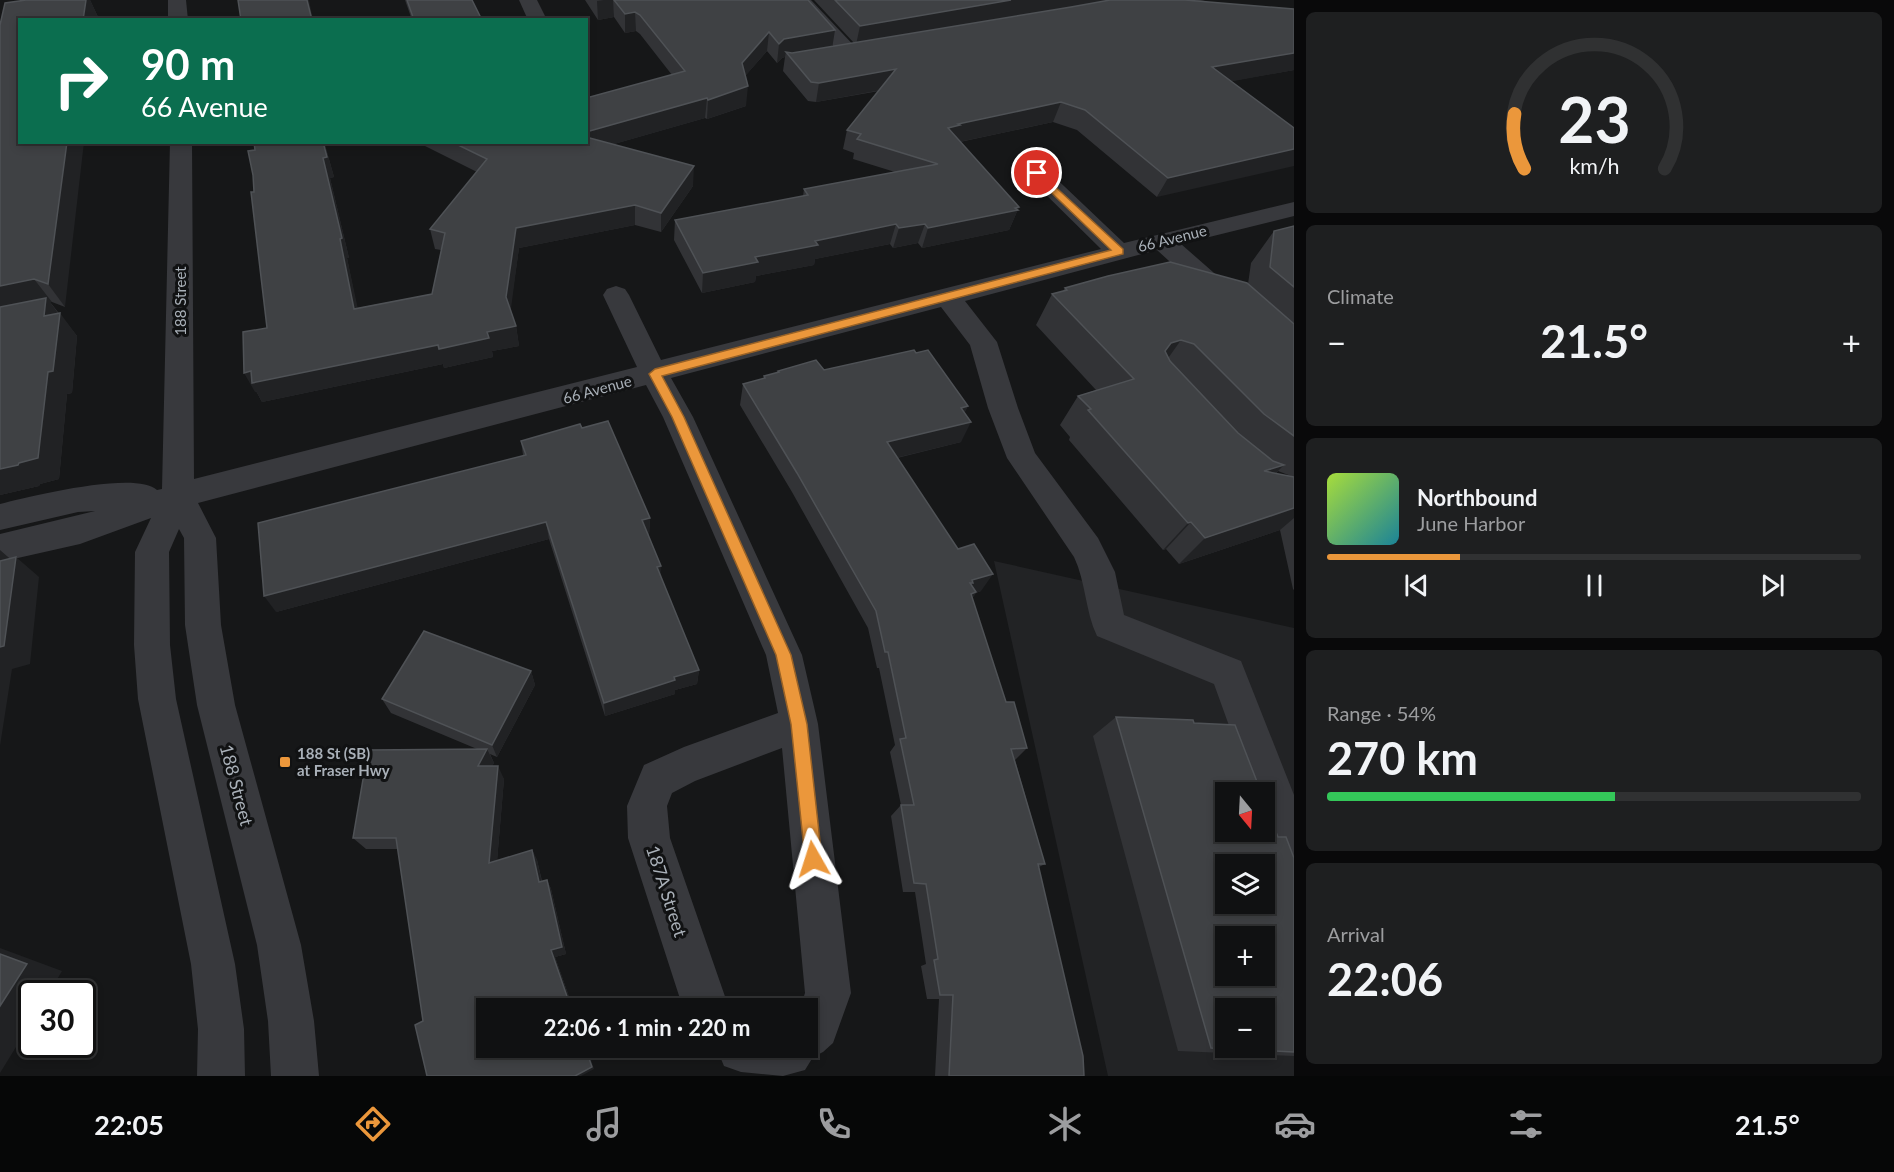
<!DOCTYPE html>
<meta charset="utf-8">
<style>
body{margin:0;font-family:Lato,sans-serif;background:#1e1f20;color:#f1f3f6;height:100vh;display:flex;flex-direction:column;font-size:22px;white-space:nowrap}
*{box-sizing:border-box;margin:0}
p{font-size:20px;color:#9c9d9f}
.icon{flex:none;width:33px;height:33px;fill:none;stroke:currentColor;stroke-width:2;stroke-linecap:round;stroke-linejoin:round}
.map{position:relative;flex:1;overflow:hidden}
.drawer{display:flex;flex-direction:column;gap:12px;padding:12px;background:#09090a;width:600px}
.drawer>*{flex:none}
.banner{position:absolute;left:18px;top:18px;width:570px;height:126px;border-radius:0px;box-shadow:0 3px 9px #0003,0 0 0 2px #303132;background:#0b6e4f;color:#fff;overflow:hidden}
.needle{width:39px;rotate:162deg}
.fabs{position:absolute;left:1215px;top:782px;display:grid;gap:12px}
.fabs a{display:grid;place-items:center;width:60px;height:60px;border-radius:0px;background:#101112;box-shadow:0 3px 9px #0003,0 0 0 2px #303132;font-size:30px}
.speed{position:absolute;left:18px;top:980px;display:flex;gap:12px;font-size:30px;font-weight:700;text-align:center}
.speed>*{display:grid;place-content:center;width:78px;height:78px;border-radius:50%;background:#101112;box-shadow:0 3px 9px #0003,0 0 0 2px #303132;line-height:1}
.speed .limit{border:3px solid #111;border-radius:9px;background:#fff;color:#111}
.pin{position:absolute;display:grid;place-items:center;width:51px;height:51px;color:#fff;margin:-26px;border:3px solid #fff;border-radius:50%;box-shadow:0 2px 6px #0007}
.me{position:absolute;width:66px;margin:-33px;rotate:354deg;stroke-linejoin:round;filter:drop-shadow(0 0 4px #0008)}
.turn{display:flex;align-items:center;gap:21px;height:126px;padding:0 24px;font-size:27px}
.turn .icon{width:78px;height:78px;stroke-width:2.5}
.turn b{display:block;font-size:42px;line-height:51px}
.big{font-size:45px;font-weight:700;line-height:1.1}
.drawer .card{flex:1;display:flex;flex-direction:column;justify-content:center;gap:9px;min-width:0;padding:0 21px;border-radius:9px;background:#1e1f20}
.drawer .dial{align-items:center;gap:0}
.dial svg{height:156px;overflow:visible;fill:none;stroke:#303132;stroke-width:7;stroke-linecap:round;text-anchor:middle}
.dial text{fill:#f1f3f6;stroke:none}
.song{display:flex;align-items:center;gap:18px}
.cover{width:72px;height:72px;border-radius:9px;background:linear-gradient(135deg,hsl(80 70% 55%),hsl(190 70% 35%))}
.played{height:6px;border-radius:3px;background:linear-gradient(90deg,#eb973b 25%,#303132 25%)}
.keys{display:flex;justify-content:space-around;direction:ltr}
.heat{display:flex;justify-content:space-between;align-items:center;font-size:33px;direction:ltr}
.charge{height:9px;border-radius:4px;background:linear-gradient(90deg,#34c759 54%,#303132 0)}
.trip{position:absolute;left:476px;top:998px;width:342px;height:60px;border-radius:0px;background:#101112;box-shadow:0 3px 9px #0003,0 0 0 2px #303132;font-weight:700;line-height:60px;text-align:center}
.tab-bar{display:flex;height:96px;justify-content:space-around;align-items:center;background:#060707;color:#9c9d9f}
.tab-bar .icon{width:42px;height:42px}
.tab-bar .on{color:#eb973b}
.tab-bar b{font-size:27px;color:#f1f3f6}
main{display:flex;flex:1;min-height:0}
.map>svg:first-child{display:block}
.built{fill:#222325;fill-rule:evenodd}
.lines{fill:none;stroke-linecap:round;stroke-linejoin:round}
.minor{fill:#38393d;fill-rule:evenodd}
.wall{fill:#323336;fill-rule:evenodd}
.shaded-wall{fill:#212224}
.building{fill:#3f4144;stroke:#4f5256;stroke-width:1.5;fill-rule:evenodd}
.route{fill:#eb973b;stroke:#996226;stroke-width:1.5}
.poi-dot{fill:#eb973b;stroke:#111213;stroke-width:2}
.labels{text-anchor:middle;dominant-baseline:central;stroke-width:6;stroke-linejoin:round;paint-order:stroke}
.street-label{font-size:15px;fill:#a9b0b8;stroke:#111213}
.poi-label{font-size:15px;font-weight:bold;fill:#a9b0b8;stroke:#111213;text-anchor:start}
.near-street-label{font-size:18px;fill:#a9b0b8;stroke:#111213}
</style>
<main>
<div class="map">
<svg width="1294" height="1076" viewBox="0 0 1294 1076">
<rect width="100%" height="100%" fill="#161718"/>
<!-- built -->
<path class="built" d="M994 561 1294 628V1076H1108ZM1226 792H1264V831H1226ZM1226 864H1264V903H1226ZM1226 936H1264V975H1226ZM1226 1008H1264V1047H1226Z"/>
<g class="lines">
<!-- minor -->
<g class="minor">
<path d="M168 0H186L188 20H168Z"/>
<path d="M519 0H537L547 20H528Z"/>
<path d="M792 0H811L858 50 861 54 858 58H844Z"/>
<path d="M170 142H192L194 479 637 367 603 295 607 289 616 286 625 289 629 295 661 360 1101 249 1029 178 1025 173 1029 168 1037 166 1045 168 1124 243 1294 202V216L1181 244 1294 343V369L1284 366 1157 250 965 301 997 342 1018 408 1035 453 1098 538 1115 572 1124 615 1241 661 1294 795V869L1279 863 1264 824V792H1253L1214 684 1097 636C1085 611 1086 582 1074 557L1007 458 988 408 970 345 941 307 671 378 693 417 802 655 818 724 851 993 833 1043 823 1052 813 1057 805 1070 783 1076 741 1072 724 1066 716 1047H807V1008H800L805 993 782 748 695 781 672 793 667 806 670 838 729 1008H683L628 838 627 806 644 765 684 747 778 713 766 655 663 417 646 385 198 503 216 538 221 625 235 705 301 945 314 1021 319 1076H271L268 1021 257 945 197 705 185 625 184 538 179 529 169 552 170 645 176 699 235 964 244 1029 245 1076H197L198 1029 191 964 138 699 134 645 135 552 151 518 80 544 0 562V534L95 511 78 512 0 530V504C28 497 136 470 157 490L162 489Z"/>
</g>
</g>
<!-- wall -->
<g class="wall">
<path d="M26 0H90L98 17V20H20L65 307 52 302H50L77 336 72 393 67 394 59 479 40 484 39 486 0 495V25Z"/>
<path d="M405 0H472L481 20H412Z"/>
<path d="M585 0H808L832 47 854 43 814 0H1205L1200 1 1294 70 1231 81 1157 197 1077 130 1053 122 960 142 1019 207 1009 230 922 248 918 243 893 248 890 244 815 259 814 265 756 276 755 282 702 293 674 240 675 220 803 196 804 189 895 172 853 159 854 153 843 149 847 130 879 91 816 102 808 101 783 71 785 57 782 58 777 63 767 51 745 76 746 106 707 119 705 118 614 144 693 186 661 232 635 225 519 248 510 310 516 326 519 346 492 351 493 357 444 368 443 364 262 402 256 391 255 392 267 328 254 192 325 145 334 177 330 178 349 258H347L357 308 432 294 441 250 435 249 430 229 477 172 417 142H586L672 75 640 34 636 31 625 33 614 17 598 20Z"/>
<path d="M1294 226V590L1293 589 1280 530 1179 564 1166 549 1163 550 1069 440 1070 437 1060 425 1078 396 1096 390 1036 325 1052 294 1063 291 1065 288 1248 284 1251 263 1274 231ZM1278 471 1291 476 1276 474Z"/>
<path d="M916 353 968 406 964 413 961 442 897 458 981 591 976 593 972 598 1006 702 1027 748 1015 760 1045 864 1039 867 1084 1076H935L939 999H927L921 966 926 964 915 892H903L891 816 901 805 890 752 895 745 879 668H877L868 628 792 492 740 405 743 384 764 379V376L777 373 778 371 824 370Z"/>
<path d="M582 428 650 518 649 535H648L661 577 699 670 697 684 675 690V694L605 716 549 539 276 612 523 455 521 441Z"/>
<path d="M531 671 535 685 497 757 490 754 494 763 492 766 504 779 497 861 532 850 537 860 542 881 547 880 551 889 566 954 555 957 573 1008H486L594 1069 423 1021 398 849H366L353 838 477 749 391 713 382 699Z"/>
<path d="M1116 717 1194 723 1278 837 1294 858V1056L1178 1051 1093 736Z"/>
</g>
<!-- shaded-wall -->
<g class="shaded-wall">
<path d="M86 0H90L98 17V20H83Z"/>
<path d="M307 0H309L313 20H312Z"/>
<path d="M604 0H613L614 17 598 20 597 1Z"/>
<path d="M1011 0H1113L856 45 860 26Z"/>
<path d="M635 12 636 31 625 33V14Z"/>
<path d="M835 30 832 49 790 56 786 52 785 57 782 58 777 63 779 44 784 39Z"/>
<path d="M769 32 767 51 740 82 742 63Z"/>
<path d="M1294 53V70L1201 87 1212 67Z"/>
<path d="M896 69 892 88 816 102 819 83Z"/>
<path d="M748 86 746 106 707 119 708 100Z"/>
<path d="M707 98 705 118 579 154 586 142V132Z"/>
<path d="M1061 102 1053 122 954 143 948 128 958 124Z"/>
<path d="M67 142H84L65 307 48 284Z"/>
<path d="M323 142H328L325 145 334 177 330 178 349 258H347L362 328 354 309 323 158Z"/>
<path d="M1294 149V166L1157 197 1168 178Z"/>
<path d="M694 166 693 186 661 232V213Z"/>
<path d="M635 205V225L519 248 510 316 506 297 516 228Z"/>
<path d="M1019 207 1009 230 922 248 928 228Z"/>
<path d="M896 224 890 244 815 259 814 265 756 276 755 282 702 293 703 273 755 257 815 241Z"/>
<path d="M925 224 918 243 893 248 899 228Z"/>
<path d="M34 279 52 302H50L60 316V313L77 336 72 393 67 394 59 479 40 484 39 486 0 495V286Z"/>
<path d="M516 326 519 346 492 351 493 357 444 368 443 364 262 402 256 391 255 392 244 373 438 345 487 332Z"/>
<path d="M1181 340 1159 371 1149 374 1171 343Z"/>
<path d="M968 406 959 424 971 422 961 442 879 462 887 442 961 408Z"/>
<path d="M1284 465 1255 494 1264 471Z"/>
<path d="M1294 508V518L1280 530 1179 564 1205 538Z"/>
<path d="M650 518 649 535 642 537V520Z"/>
<path d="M546 522 549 539 276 612 264 596Z"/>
<path d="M1191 522 1166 549 1163 550 1188 523Z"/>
<path d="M0 550 15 563 16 557 39 577 30 664 12 669 0 746Z"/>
<path d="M661 566 660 582 657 567Z"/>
<path d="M993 574 981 591 976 593 965 610 964 596 972 580Z"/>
<path d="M699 670 697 684 675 690V694L605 716 604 703 674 677Z"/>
<path d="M531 671 535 685 497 757 492 745Z"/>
<path d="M487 749 494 763 485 780 478 766Z"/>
<path d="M498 766 504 779 496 873 489 863Z"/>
<path d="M532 850 537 860 544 892 539 882Z"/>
<path d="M547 880 551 889 566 954 555 957 573 1008H571L551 950Z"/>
<path d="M0 948 62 971 49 993H32V1021L0 1073Z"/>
<path d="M585 1047H587L594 1069 581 1076H575Z"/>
</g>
<!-- building -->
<g class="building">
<path d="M26 0H86L83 20H20V142H67L48 284 34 279 0 286V25L5 3Z"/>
<path d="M238 0H307L312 20H241Z"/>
<path d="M407 0H472L481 18 475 20H414Z"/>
<path d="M614 0H808L835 30 784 39 779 44 769 32 742 63 748 86 708 100 707 98 586 132V98L685 71 640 15 635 12 625 14Z"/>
<path d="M835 0H1011L860 26Z"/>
<path d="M1110 0H1185L1294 9V53L1212 67 1294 128V149L1168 178 1085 110 1061 102 958 124 960 125 948 128 1019 207 1015 208 1018 210 928 228 925 224 899 228 896 224 815 241 818 245 755 257 758 262 703 273 675 220 808 195 804 189 938 164 857 139 861 134 847 130 896 69 819 83 811 82 786 52 792 53 1071 7Z"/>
<path d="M586 137 694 166 661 213 635 205 516 228 506 297 516 326 487 332 489 338 439 349 438 345 252 383 251 371 244 373 243 332 267 328 251 192H254L253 175 248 151 255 150 254 142H323L327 157 323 158 342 238 340 239 354 309 432 294 445 233 430 229 487 159 452 142H586Z"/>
<path d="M1294 226V287L1270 267 1274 231Z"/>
<path d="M1170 262 1247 283 1294 324V436L1264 414 1194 344 1181 340 1171 343 1165 351 1170 361 1238 433 1273 461 1284 465 1264 471 1294 477V508L1205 538 1191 522 1188 523 1088 410 1091 409 1078 396 1134 379 1052 294 1067 290 1065 288 1108 276Z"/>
<path d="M46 298 44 316 60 313 53 371 48 372 38 458 19 463 18 465 0 469V307Z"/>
<path d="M914 350 916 353 928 350 968 406 961 408 971 422 887 442 958 549 974 544 993 574 972 580 973 583H970L976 592 971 594 1006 702H1014L1027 748 1011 749 1045 864H1038L1083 1056 1084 1076H949L953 995H940L934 960 938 959 926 884 914 883 901 805H914L900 739 906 738 888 652H885L876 611 797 473 743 384 765 378 764 376 779 372 778 371 816 360 824 370Z"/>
<path d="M608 421 650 518 642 520 661 566 657 567 699 670 674 677 675 680 604 703 546 522 264 596 258 523 526 455 521 441 580 424 582 428Z"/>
<path d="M16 557 4 646 0 647V561Z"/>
<path d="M424 631 531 671 492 745 382 699Z"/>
<path d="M1116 717 1193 720 1194 723 1235 725 1261 792H1226V831H1264V802L1278 837H1286L1294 858V1052L1211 1048ZM1226 864H1264V903H1226ZM1226 936H1264V975H1226ZM1226 1008H1264V1047H1226Z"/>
<path d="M487 749 478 766H498L489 863 532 850 539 882 547 880 562 947 551 950 571 1008H486V1047H585L592 1067 575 1076H427L415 1025 423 1021 396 838H353L368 750Z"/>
<path d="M0 954 27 964 0 1006Z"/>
</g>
<!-- route -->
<path class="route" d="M1037 170 1123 249V254L662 376 684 417 791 655 807 724 822 859 820 865 813 867 807 865 805 859 791 724 776 655 672 417 649 374 655 369 1111 250 1033 175 1032 173Z"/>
<!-- markers -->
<rect class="poi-dot" x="279" y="756" width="12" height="12" rx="3"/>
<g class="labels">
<!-- street labels -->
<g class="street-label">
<text transform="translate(1172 238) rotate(-14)">66 Avenue</text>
<text transform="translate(180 301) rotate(-90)">188 Street</text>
<text transform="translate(597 389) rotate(-15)">66 Avenue</text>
</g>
<!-- poi labels -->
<g class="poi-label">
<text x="297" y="753">188 St (SB)<tspan x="297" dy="17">at Fraser Hwy</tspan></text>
</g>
<!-- near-street labels -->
<g class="near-street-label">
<text transform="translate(237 785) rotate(75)">188 Street</text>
<text transform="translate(667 891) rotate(72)">187A Street</text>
</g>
</g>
</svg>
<div class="fabs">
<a><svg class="needle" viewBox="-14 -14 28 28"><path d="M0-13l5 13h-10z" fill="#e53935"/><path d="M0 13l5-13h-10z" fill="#9c9d9f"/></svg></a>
<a><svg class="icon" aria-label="layers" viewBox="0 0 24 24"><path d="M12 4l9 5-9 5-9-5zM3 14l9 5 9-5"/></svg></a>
<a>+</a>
<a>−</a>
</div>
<div class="speed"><div class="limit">30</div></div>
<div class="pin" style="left:1037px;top:173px;background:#d93025"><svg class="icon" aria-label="arrive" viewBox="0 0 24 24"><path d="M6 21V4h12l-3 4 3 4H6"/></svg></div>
<svg class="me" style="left:813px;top:859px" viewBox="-20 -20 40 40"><path d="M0-17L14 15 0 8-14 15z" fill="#eb973b" stroke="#fff" stroke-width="4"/></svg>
<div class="trip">22:06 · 1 min · 220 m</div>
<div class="banner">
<div class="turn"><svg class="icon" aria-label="right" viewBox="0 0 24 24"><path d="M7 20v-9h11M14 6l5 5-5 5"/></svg><div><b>90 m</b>66 Avenue</div></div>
</div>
</div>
<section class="drawer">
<div class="card dial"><svg viewBox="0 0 100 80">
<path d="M14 69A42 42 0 1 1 86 69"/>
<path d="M14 69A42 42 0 0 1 9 41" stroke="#eb973b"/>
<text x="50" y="56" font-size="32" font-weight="700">23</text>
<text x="50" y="72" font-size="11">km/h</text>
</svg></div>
<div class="card"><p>Climate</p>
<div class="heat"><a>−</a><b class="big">21.5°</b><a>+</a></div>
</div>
<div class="card">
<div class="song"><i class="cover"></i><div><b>Northbound</b><p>June Harbor</p></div></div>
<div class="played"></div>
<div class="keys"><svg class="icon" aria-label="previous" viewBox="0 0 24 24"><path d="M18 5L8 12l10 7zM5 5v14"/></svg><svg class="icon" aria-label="pause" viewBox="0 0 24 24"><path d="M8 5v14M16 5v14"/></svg><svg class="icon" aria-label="next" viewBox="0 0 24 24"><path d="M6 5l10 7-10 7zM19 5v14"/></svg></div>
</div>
<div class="card"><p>Range · 54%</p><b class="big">270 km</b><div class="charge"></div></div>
<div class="card"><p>Arrival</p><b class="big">22:06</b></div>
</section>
</main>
<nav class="tab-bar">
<b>22:05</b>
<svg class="icon on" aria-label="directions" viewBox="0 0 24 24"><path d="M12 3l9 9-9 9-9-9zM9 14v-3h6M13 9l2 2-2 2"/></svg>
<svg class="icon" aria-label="music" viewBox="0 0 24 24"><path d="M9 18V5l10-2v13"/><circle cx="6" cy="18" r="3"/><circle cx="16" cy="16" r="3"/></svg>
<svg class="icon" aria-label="phone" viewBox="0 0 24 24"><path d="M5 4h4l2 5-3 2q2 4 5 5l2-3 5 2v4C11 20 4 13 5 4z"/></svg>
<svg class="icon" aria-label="climate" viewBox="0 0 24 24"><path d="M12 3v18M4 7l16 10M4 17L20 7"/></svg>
<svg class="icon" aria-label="car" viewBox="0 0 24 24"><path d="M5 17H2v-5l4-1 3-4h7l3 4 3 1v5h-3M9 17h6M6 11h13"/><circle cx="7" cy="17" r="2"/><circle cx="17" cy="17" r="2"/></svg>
<svg class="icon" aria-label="filters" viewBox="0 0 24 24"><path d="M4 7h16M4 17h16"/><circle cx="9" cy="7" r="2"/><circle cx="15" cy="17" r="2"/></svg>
<b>21.5°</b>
</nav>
